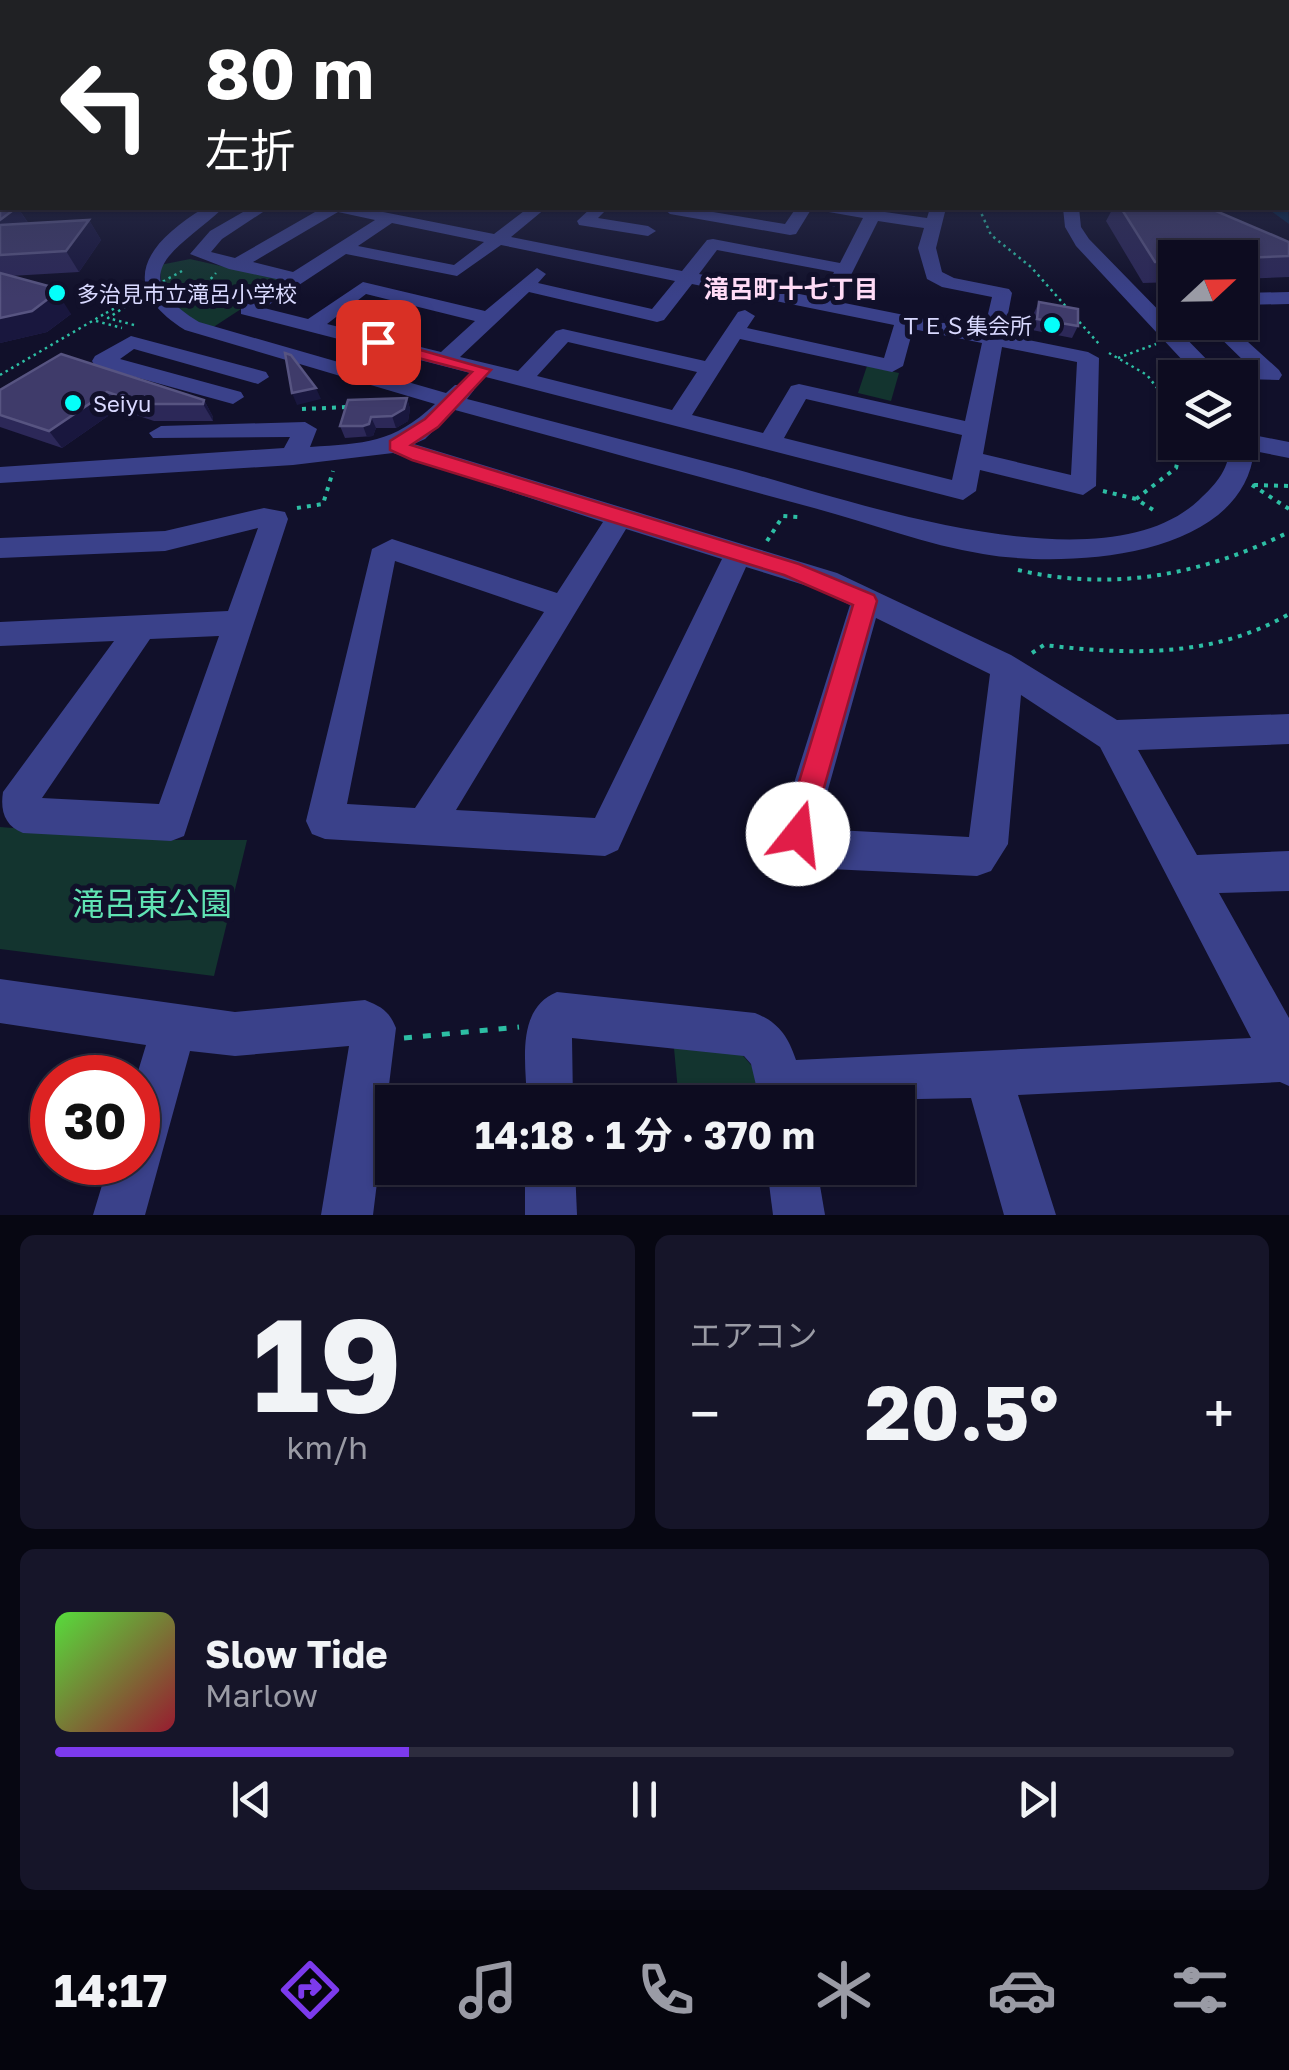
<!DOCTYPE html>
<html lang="ja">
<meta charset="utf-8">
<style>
body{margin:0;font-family:"Golos Text","Noto Sans JP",sans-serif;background:#161529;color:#f1f3f6;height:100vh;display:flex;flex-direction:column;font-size:38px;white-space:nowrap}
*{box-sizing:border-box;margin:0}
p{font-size:32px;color:#9a9ba5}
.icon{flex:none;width:55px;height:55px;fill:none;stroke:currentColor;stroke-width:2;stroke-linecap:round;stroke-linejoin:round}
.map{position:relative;height:1215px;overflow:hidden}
.drawer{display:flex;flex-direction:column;gap:20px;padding:20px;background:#070712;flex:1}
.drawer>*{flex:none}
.hud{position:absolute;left:0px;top:0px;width:1290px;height:210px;box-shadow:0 2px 8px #0004,0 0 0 2px #2d2c3e;background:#202124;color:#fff;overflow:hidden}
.needle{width:65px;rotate:68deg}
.controls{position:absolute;left:1158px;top:240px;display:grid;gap:20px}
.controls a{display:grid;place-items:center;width:100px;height:100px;border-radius:0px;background:#0d0c20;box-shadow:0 2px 8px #0004,0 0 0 2px #2d2c3e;font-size:50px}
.speed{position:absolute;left:30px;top:1055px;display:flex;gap:20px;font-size:50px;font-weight:700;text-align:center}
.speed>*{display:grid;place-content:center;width:130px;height:130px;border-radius:50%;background:#0d0c20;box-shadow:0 2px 8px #0004,0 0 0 2px #2d2c3e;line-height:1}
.speed .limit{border:15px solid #d22;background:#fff;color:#111}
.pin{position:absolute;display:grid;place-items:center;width:85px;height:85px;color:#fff;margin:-42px;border-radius:20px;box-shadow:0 5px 15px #0006}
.me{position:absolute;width:110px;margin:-55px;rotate:16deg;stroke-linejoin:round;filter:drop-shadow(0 0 8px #0008)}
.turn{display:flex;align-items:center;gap:35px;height:210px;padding:0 40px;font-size:45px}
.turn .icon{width:130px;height:130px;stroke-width:2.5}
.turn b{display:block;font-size:70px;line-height:85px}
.big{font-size:75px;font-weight:700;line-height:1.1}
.drawer .widget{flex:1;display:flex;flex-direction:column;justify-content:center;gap:15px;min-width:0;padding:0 35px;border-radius:15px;background:#161529}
.drawer .dial{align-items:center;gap:0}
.dial b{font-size:130px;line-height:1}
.song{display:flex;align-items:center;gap:30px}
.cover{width:120px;height:120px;border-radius:15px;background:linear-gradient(135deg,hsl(110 70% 55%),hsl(350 70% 35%))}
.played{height:10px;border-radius:5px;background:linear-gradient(90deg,#7c3aed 30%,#2d2c3e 30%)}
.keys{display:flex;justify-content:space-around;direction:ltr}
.heat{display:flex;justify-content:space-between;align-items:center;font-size:55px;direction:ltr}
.drawer .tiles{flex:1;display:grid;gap:20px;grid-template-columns:1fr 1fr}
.widget:last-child{grid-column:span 2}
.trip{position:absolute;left:375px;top:1085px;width:540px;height:100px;border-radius:0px;background:#0d0c20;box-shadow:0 2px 8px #0004,0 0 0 2px #2d2c3e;font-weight:700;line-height:100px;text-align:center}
.tabs{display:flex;height:160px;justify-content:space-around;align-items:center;background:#05050d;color:#9a9ba5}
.tabs .icon{width:70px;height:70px}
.tabs .selected{color:#7c3aed}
.tabs b{font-size:45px;color:#f1f3f6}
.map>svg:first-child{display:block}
.green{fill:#13342f}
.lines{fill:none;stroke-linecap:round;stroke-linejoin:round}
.river{fill:#092849;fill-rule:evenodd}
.path-far2{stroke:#2dbea4;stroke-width:2.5;stroke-dasharray:2.5 4;stroke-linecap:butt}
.path-far1{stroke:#2dbea4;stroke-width:4;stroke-dasharray:4 6;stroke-linecap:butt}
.path{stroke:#2dbea4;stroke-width:5;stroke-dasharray:8 11;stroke-linecap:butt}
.minor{fill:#3a418a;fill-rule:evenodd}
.major{fill:#b060ff;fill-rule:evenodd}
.path-bridge{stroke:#2dbea4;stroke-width:2.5;stroke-dasharray:2.5 4;stroke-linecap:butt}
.wall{fill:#2c2858}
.shaded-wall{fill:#19173e}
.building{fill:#3f3b6a;stroke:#575481;stroke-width:2.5}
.route{fill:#e11d48;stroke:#92132f;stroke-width:2.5}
.poi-dot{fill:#05fffa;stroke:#11102a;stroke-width:4}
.labels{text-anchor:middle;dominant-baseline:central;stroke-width:10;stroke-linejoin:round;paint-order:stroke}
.far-poi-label{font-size:22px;fill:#d9d9ff;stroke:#11102a;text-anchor:start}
.far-neighbourhood-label{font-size:25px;font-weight:bold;fill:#ffdbf6;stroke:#11102a}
.near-park-label{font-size:32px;fill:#60e3b3;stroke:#11102a}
</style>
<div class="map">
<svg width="1289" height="1215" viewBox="0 0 1289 1215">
<rect width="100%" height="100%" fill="#11102a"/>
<!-- green -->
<g class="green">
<path d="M190 259 278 279V285L212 328 192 320 162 293 160 265Z"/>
<path d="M867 366 899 373 891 401 858 393Z"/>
<path d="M0 827 167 840H247L214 976 0 949Z"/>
<path d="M674 1048 739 1051 758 1073 766 1102H679Z"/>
</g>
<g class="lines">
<!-- river -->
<path class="river" d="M1288 205 1289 224 1267 208H1288Z"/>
<!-- path-far2 -->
<g class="path-far2">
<path d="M979 208 991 235 1031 267 1069 310"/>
<path d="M189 303 216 273"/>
<path d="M1075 317 1099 344"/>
<path d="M96 321 122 328"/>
<path d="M134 325 108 318 128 305 144 304"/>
<path d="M1109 353 1147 375 1168 402"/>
<path d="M1118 358 1156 344"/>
<path d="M0 375 106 313"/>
</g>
<!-- path-far1 -->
<g class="path-far1">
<path d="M1166 400 1175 418"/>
<path d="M302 409 348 407"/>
<path d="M1252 485 1289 509"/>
<path d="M1254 485 1289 486"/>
<path d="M1103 491 1136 499 1158 513"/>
<path d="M1136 499 1176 468 1182 442"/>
<path d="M297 508 323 504 333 471"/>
<path d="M767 541 783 516 798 517"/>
<path d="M1018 570C1113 592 1202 575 1289 532"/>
<path d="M1032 653 1044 645C1129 655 1213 658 1289 614"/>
</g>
<!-- path -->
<path class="path" d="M404 1038 519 1027"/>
<!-- minor -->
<g class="minor">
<rect x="1288" y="169" width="1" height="9"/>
<path d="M204 208H223C183 247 118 272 199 322L446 393 455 385H471L474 390 467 399C555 422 643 445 731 468 845 498 1101 592 1199 500 1217 483 1230 469 1230 442H1240V424L1248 426 1253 435 1289 442V458L1254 451C1242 560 1064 568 983 554 927 545 870 523 814 508 695 476 575 443 455 410L425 439 414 444 837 573 1011 655 1117 720 1289 714V744L1138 750 1197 855 1289 851V891L1219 893 1289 1018V1086L1280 1082 1018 1095 1056 1215H1004L971 1098 760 1102 751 1064 744 1056 572 1038 573 1102H527C526 1064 515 1009 557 992L755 1013C778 1022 788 1036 796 1060L1251 1038 1100 747 1021 695 1008 844 991 871 977 876 809 868 795 862 778 834 850 605 817 589 746 567 618 850 605 856 325 839 312 834 306 821 372 549 392 539 557 593 603 522 393 453 293 465 0 483V467L284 448 290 437 153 438 149 433 161 426 305 422 317 429 310 447C365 443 392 444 435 404L185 330C115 286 146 243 204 208ZM626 529 722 559 595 818 456 810ZM395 561 544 612 415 808 347 804ZM876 618 990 674 969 837 817 829Z"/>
<path d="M250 208H269L222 239 211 252 235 258 322 208H363L494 234 528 208H546L511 237 682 271 707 240 713 239 840 263 863 218 823 211 821 208H857L927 218 930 208H946L936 248 942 272 954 278 1009 289 1012 293 1004 335 1088 352 1099 358 1096 486 1083 495 980 470 976 491 963 500 241 314V306L281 280 229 269 190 254 210 231ZM338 212 375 220 293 272 253 262ZM878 221 924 228 918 248 927 279 942 287 992 297 984 331 699 274 717 250 834 272 829 283 831 287H845ZM392 223 484 242 454 265 358 246ZM501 245 675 281 652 309 538 283 546 274 537 268 485 311 363 282 308 319 264 308 346 254 457 276ZM692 284 894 325 884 358 747 328 755 316 745 310 738 312 705 361 563 329 556 331 518 371 460 357 529 292 657 322 664 320ZM366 294 475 321 441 352 327 324ZM913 329 982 343 965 421 799 384 791 386 763 433 692 415 740 339 892 372 903 366ZM568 342 697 372 672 410 537 376ZM1002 347 1077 362 1071 475 983 454ZM806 399 962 435 952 480 784 438Z"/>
<path d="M591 208H608L598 218 648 226 656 231 648 236 579 225 577 221Z"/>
<path d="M663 208H689L785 224 796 208H812L796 234 790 235 670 214Z"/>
<path d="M1063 208H1079L1081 227 1089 239 1215 368H1251L1204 322H1226L1279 370 1282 375 1279 380 1199 378 1076 246 1065 227Z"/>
<path d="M1289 292V304L1240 305V293Z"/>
<path d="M131 336 266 372 269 377 258 384 134 349 120 359 241 392 244 397 233 404 95 366 92 361 95 356Z"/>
<path d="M264 508 285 512 288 519 184 836 171 841 23 833C5 826 0 811 3 792L114 641 0 646V622L228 611 258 528 165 551 0 558V538L165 531ZM219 636 159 804 42 798 150 639Z"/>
<path d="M0 979 235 1012 365 1000C382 1007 389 1011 396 1028L373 1215H321L349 1046 235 1056 190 1051 145 1215H93L109 1162H138L136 1078 146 1045 0 1023Z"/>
<path d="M525 1168H575L577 1215H525Z"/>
<path d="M767 1168H817L825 1215H773Z"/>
</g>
<!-- major -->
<path class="major" d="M1288 185 1289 186V197L1288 196Z"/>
<!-- path-bridge -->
<path class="path-bridge" d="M106 313 182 271"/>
</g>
<!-- wall -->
<g class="wall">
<path d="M0 206 2 208H18L29 224 89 220 101 240 79 272 10 276 71 314 47 332 0 343Z"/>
<path d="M1113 208H1209L1289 242V277L1240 279V258H1175V282L1143 283 1106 221Z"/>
<path d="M1039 302 1078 326 1072 338 1032 330 1034 313Z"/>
<path d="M61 354 204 400 213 417V421H154L118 409 62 448 0 427V390Z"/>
<path d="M407 398 410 409 408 421 396 428H376L373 436 345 438 340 426Z"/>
</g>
<!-- shaded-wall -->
<g class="shaded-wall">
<path d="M16 208H18L30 226 0 236V220Z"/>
<path d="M89 220 101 240 79 272 66 251Z"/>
<path d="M57 292 71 314 47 332 0 343V318Z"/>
<path d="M316 388 321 399 297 405 292 393Z"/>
<path d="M107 392 118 409 62 448 49 431Z"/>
<path d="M407 398 410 409 408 421 396 428 392 416Z"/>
<path d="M204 400 213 417V421L203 404Z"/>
<path d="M371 417 376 428 373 436 367 437 363 426Z"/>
</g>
<!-- building -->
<g class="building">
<path d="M0 206 2 208H16L0 220Z"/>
<path d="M1121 208H1209L1289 242V256L1240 258H1175V261L1155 262Z"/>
<path d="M89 220 66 251 0 255V225Z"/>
<path d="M0 273 48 286 57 292 32 311 0 318Z"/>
<path d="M1039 302 1078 309V326L1037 319Z"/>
<path d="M285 353 291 355 316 388 292 393Z"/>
<path d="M61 354 204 400 203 404H143L107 392 49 431 0 415V390Z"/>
<path d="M407 398 404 409 392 416 371 417 369 424 363 426H340L348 400Z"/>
</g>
<!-- sky -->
<linearGradient id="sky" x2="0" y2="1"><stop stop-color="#090917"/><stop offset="0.43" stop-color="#323755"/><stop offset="1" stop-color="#323755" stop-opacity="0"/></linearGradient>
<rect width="1289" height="298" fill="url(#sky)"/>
<!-- route -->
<path class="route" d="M378 338 491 370 438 427 411 445 799 564 874 595 877 601 808 844 798 849 787 844 783 834 853 605 784 575 412 460 390 450V441L425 419 472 372 372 346 370 342Z"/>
<!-- markers -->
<g class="poi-dot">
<circle cx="57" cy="293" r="10"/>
<circle cx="1052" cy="325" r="10"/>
<circle cx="73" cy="403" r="10"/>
</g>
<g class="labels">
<!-- far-poi labels -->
<g class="far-poi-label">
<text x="77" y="293">多治見市立滝呂小学校</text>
<text x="1032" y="325" text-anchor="end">ＴＥＳ集会所</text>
<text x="93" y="403">Seiyu</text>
</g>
<!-- far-neighbourhood labels -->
<g class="far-neighbourhood-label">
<text x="791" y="288">滝呂町十七丁目</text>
</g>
<!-- near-park labels -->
<g class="near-park-label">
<text x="152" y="903">滝呂東公園</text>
</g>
</g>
</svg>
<div class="controls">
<a><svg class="needle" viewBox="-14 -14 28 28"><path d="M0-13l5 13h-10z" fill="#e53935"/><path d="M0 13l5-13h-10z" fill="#9a9ba5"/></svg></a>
<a><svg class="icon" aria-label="layers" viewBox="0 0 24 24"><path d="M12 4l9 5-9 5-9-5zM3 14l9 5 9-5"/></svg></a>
</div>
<div class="speed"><div class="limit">30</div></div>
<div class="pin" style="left:378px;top:342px;background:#d93025"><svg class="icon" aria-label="arrive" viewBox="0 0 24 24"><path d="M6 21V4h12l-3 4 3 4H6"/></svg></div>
<svg class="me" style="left:798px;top:834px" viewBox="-20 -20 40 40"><circle r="19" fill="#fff"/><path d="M0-13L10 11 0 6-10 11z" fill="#e11d48"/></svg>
<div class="trip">14:18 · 1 分 · 370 m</div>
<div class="hud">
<div class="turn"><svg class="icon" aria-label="left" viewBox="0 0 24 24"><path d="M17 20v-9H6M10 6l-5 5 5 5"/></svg><div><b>80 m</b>左折</div></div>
</div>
</div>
<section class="drawer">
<div class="tiles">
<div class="widget dial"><b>19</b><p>km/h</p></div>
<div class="widget"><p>エアコン</p>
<div class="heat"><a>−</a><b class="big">20.5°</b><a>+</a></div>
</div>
<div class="widget">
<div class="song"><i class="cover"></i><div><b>Slow Tide</b><p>Marlow</p></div></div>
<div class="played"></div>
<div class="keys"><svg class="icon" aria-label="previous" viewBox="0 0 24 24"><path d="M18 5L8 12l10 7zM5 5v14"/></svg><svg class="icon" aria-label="pause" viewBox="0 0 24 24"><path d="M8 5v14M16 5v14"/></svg><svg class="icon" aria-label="next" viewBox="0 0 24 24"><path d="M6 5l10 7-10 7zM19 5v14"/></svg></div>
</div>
</div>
</section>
<nav class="tabs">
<b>14:17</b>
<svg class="icon selected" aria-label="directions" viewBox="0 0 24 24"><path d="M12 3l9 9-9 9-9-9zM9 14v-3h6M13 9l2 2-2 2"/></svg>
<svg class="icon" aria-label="music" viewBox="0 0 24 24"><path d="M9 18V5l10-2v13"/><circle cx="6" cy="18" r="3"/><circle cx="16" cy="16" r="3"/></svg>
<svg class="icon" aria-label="phone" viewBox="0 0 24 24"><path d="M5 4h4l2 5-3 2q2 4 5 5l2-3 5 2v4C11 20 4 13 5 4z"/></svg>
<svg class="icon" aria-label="climate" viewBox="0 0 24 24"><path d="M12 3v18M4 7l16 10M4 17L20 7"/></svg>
<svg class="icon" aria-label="car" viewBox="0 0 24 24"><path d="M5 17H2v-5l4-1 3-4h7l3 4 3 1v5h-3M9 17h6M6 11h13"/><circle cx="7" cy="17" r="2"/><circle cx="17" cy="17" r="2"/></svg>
<svg class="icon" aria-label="filters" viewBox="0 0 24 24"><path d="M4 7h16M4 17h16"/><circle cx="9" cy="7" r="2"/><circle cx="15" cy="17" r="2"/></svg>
</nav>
